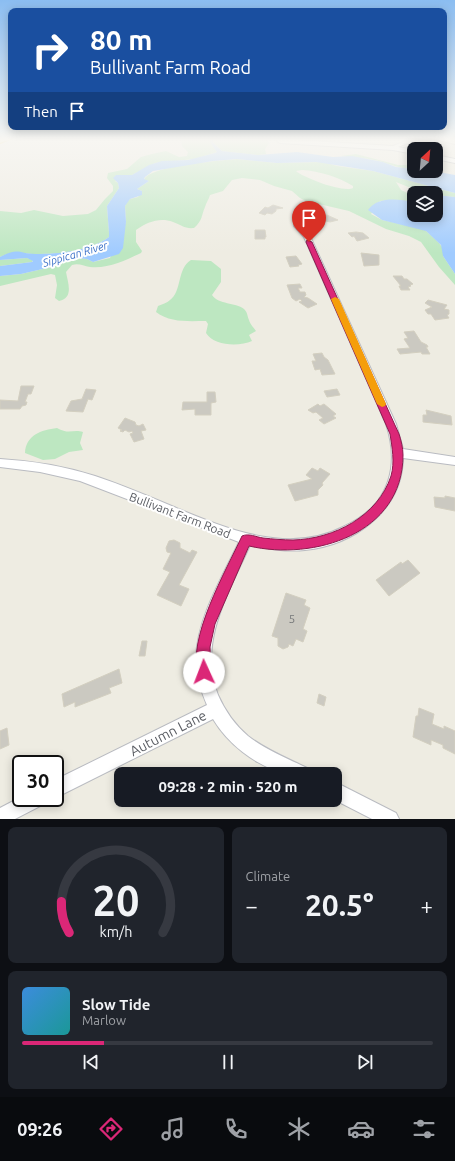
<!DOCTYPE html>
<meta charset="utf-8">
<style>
body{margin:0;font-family:Ubuntu,sans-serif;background:#20242c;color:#f1f3f6;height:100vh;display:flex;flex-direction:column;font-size:15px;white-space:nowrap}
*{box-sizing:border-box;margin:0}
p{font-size:13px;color:#9ea1a6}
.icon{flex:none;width:22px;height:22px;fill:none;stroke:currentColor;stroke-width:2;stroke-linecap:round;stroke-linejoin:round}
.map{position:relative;height:819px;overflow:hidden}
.details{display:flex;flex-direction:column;gap:8px;padding:8px;background:#0d0f14;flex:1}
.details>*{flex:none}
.guide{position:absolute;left:8px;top:8px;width:439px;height:122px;border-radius:8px;box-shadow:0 2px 10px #0003;background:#1a4fa0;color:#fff;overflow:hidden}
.needle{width:26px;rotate:26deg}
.tools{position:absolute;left:407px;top:142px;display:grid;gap:8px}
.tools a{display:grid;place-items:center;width:36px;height:36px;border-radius:8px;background:#171b24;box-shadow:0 2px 10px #0003;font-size:20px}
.speed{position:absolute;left:12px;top:755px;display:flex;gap:8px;font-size:20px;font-weight:700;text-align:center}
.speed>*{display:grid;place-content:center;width:52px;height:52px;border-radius:50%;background:#171b24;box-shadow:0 2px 10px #0003;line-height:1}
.speed .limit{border:2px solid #111;border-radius:6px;background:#fff;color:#111}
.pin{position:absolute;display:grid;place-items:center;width:34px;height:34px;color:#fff;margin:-41px -17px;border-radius:50% 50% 50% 0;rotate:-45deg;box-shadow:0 0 4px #0007}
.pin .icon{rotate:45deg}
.me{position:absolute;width:44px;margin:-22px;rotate:358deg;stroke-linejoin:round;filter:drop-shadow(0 0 3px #0008)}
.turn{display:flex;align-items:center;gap:14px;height:84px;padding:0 16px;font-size:18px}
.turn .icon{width:52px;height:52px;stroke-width:2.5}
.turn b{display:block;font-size:28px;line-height:34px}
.then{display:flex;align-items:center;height:38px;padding:0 16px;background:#0003;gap:8px;font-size:15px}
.big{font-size:30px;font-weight:600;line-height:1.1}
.details .tile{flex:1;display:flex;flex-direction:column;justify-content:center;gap:6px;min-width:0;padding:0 14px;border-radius:8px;background:#20242c}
.details .dial{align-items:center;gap:0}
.dial svg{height:104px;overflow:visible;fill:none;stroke:#363941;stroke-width:7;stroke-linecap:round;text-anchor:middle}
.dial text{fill:#f1f3f6;stroke:none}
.song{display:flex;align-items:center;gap:12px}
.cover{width:48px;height:48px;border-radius:6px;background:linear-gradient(135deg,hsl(210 70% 55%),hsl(180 70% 35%))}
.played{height:4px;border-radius:2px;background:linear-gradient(90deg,#db2777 20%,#363941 20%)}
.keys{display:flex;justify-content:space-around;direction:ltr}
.heat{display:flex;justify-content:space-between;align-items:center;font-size:22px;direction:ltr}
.details .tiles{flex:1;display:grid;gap:8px;grid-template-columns:1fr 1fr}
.tile:last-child{grid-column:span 2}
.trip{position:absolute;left:114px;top:767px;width:228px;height:40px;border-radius:8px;background:#171b24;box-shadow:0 2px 10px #0003;font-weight:600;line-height:40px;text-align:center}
.dock{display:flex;height:64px;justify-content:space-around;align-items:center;background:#090b0e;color:#9ea1a6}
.dock .icon{width:28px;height:28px}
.dock .current{color:#db2777}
.dock b{font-size:18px;color:#f1f3f6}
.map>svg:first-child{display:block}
.green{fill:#bde7c1;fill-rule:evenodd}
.water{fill:#a0cbff}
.building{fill:#cbc9c1;stroke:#d3cfc0}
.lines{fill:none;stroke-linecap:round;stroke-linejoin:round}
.minor-casing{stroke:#b9bbc1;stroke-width:2}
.motorway-casing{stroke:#efbf00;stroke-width:2}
.minor{fill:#fff;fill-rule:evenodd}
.motorway{fill:#ffee87;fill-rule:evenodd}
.route{fill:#db2777;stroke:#8e194d}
.slow{fill:#f59e0b}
.labels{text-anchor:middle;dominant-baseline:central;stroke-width:4;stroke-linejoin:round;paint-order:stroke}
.far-water-label{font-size:11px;font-style:italic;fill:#3d72c8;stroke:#fff}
.street-label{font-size:12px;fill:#5a5d63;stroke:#fff}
.near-number-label{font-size:12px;fill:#76787a}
.near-street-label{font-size:14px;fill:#5a5d63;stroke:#fff}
</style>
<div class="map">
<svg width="455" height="819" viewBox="0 0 455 819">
<rect width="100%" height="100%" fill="#eeece2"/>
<!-- green -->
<g class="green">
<path d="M181 138H210L217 152 194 159 155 163 132 175 115 181 118 183 119 188 107 206 109 233V237C90 251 60 254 36 254 20 254 17 249 0 257V211L21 213 34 210 63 216 88 214 96 210 105 199 113 191V186L107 178 108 173 127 169 141 157 152 154 166 151 179 157 187 156 188 152 182 146Z"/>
<path d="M214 138H265L269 143 265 149 266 154 258 155 222 151 213 142Z"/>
<path d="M356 154 398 165H414V169C402 169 394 166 383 162 370 158 355 158 341 156Z"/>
<path d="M237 159 277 163 323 162 337 166 373 171 455 193V197L436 195V193L418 191 396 182 401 190 414 196V202L395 200 380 201 371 214 382 220 424 229 438 242 443 248V256L455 274V285L439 267 421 242 409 236 386 229 349 211 306 201 300 198 292 191 274 186 260 180 242 178 232 180 223 191 210 195C209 199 206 203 205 207 201 216 203 220 194 228 185 229 181 225 173 222 160 217 147 222 136 230V242L142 251 141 253C126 260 108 269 90 267 83 266 79 263 72 265L66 272C68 283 74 298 59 301L55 298 57 285 55 275 51 274 0 286V276L21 274 47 268 78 258 87 259 93 262 110 258 126 222 125 206 127 202 130 199 138 197 142 191 137 189 149 181 144 180C150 165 220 161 237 159ZM302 170C320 171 338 177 353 186V188C344 193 304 178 296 171Z"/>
<path d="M27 258 33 260 32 262 0 266V260Z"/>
<path d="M191 260 211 261 221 269V282L212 295C219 305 235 302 244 309 248 313 247 316 249 320 250 324 254 328 256 331L249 335 252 341C239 347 214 346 206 333L208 324 206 321C189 321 170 323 156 312L158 306C162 304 167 303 170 300 182 292 177 268 191 260Z"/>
<path d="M57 428C69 435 73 429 83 432L80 443 83 450 69 452 55 459 43 460 25 453C26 435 41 430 57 428Z"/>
</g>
<!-- water -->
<g class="water">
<path d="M210 138H214L213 142 222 151 258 155 297 152 333 157 352 156 383 162 396 167 414 169V171H433L455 175V193L373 171 316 162 277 163 237 159 213 161 153 171 145 177 144 179 149 181 137 189 142 191V195L130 199 125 206 126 222 123 248 119 254 93 262 87 259 78 258 47 268 21 274 0 276V266L32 262 33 261 27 258 0 260V257C20 247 18 254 36 254 59 254 90 251 109 237V233L107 206 119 188 118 183 113 178 116 175H132L149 165 162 161 188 160 215 153 217 152 210 142Z"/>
<path d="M436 195 455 197V274L443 256 441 245 426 231 382 220 368 210C378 196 398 199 414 202V215H436Z"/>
</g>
<!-- building -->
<g class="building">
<path d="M273 205 283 208 276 209V211L272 214 267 213 265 215 259 213 265 207 268 208Z"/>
<path d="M327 215 338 220 330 222 322 220 319 222 313 220Z"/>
<path d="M255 230H265L266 237H265V239H255Z"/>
<path d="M356 232 363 233 369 238 357 241 354 236 352 237 348 233Z"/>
<path d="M361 253 379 255V265L364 266Z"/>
<path d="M296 256 302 264 298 265 299 266 290 267 286 257Z"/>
<path d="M393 276H402L404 279H407L413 284 410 285 411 286 408 287 410 290H401L399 286H401Z"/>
<path d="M300 284 302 288H298L300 292H305L306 295 304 297 308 298 317 304 308 308 299 302 302 301 300 299 296 301 292 298 287 285Z"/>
<path d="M428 300 447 305 444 309 449 310V314L447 315 449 318 435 320 431 314H428L425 310 432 307 425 303Z"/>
<path d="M414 331 421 342 427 345 428 347H426L430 354H422L421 352 400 354 397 349 410 348 404 339 408 338 404 332Z"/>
<path d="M322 353 324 357 328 360 335 374 322 375 320 369 315 370 312 361H316L313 354Z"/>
<path d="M21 386H34L31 394H28L25 402H27L26 405 22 406 20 409H0V400L18 401Z"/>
<path d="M86 389 96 390 92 400 88 399 83 412 66 411 71 401 82 399Z"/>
<path d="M337 389 340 395 327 397 324 391Z"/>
<path d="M207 392H215L216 402 211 403V415H195V409L182 410 183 402H207Z"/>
<path d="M318 404 320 406 324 404 336 414 333 416 336 418 324 424 319 420 323 418 316 412 313 413 308 410Z"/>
<path d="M426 410 451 416 452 425 423 422V415H427Z"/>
<path d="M125 418 135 422 136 425 139 426 143 424 146 430 141 431 144 439 134 442 130 434 133 433 132 431 129 432 125 430 123 432 120 431 122 430 118 428Z"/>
<path d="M312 468 318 471 320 468 330 474 322 483 323 485 318 490V495L295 501 288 485 312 479 306 475Z"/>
<path d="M445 496 455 498V511L435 507 434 497 445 498Z"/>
<path d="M174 540 180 543V548L190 553 192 550 197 552 179 585 189 589 181 606 157 595 170 572 163 569 171 553 167 552 166 548 169 541Z"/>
<path d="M408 560 420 573 389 596 376 580 401 562 402 564Z"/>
<path d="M286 593 306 600 304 605 310 608 303 629 307 631 303 642 296 639 293 646 289 644 288 647 283 649 278 646V638L272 636Z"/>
<path d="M142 641H147L145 656H139Z"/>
<path d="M119 669 122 683 109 688 111 693 75 707V702L64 707 62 694Z"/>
<path d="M319 694 326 697 324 706 317 703Z"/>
<path d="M419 708 434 714 432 724 444 729V726L455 731V754L443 748V745L431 740V745L413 737 416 716H418Z"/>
<path d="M7 728 9 745 0 749V731Z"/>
</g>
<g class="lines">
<defs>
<g id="minor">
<path d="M413 138H421L398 147 414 150V154L393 150 280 143 277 141 280 139 393 146Z"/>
<path d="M435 138 455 140V144L435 139Z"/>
<path d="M436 155 455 159V163L436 159Z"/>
<path d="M297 224 310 236 396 424 403 449 455 457V465L403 458C402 511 354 545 305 550 286 552 268 549 250 545 229 592 197 643 218 695 225 711 235 725 248 736 266 750 287 758 307 768L309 774C301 774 290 776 282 773 254 764 228 744 213 719L55 798V780L207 705C201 691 196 676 196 660 196 621 222 577 239 542L80 481 40 472 0 467V459C33 461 64 466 95 476 122 485 148 496 174 507 227 529 288 555 343 527 356 521 368 513 377 502 395 478 395 451 386 424L304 237 294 226Z"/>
<path d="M335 782 396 813 399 819H372L335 800Z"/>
<path d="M21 797 47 798 44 804 15 819H0V808Z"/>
</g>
<path id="motorway" d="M0 138H13L0 143Z"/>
</defs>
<!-- minor casing -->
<use href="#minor" class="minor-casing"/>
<!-- motorway casing -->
<use href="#motorway" class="motorway-casing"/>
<!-- minor -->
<use href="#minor" class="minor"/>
<!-- motorway -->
<use href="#motorway" class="motorway"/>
</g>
<!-- sky -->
<linearGradient id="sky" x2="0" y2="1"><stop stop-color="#8bbdf1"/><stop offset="0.55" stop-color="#f7f6f2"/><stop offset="1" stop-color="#f7f6f2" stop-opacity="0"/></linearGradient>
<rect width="455" height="253" fill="url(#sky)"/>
<!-- route -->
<path class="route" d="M307 240 312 242 399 434C401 440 403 448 403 455 403 534 314 561 249 546L215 624 210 647 211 672 209 676 204 678 199 676C185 641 227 569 242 536 249 533 256 537 263 538 273 539 283 540 293 540 334 539 378 516 391 476 395 462 392 447 390 434L306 242Z"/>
<!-- slow -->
<path class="slow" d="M335 297 339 299 386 404 385 406 382 407 377 404 331 299Z"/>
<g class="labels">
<!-- far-water labels -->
<g class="far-water-label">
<text transform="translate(75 254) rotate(-16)">Sippican River</text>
</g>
<!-- street labels -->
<g class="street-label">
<text transform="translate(180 515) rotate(21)">Bullivant Farm Road</text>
</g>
<!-- near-number labels -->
<g class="near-number-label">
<text x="292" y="618">5</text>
</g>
<!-- near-street labels -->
<g class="near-street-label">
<text transform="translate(168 733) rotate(-27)">Autumn Lane</text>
</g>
</g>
</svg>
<div class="tools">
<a><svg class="needle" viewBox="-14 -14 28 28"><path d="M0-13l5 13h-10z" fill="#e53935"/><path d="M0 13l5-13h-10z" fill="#9ea1a6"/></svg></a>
<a><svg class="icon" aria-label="layers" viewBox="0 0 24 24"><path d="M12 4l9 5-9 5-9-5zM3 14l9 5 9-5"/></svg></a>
</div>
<div class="speed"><div class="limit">30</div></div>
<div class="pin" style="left:309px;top:242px;background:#d93025"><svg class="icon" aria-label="arrive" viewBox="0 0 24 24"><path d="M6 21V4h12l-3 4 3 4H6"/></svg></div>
<svg class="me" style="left:204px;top:672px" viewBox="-20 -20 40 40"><circle r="19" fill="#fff"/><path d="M0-13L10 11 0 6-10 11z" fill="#db2777"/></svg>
<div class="trip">09:28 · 2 min · 520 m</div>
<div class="guide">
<div class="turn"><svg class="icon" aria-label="right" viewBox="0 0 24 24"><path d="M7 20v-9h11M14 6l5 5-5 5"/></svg><div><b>80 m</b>Bullivant Farm Road</div></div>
<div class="then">Then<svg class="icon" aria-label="arrive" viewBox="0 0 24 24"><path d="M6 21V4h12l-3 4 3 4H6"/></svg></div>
</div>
</div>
<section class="details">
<div class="tiles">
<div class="tile dial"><svg viewBox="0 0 100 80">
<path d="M14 69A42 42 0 1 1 86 69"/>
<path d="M14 69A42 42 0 0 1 8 45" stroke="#db2777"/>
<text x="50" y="56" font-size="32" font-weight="700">20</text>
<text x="50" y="72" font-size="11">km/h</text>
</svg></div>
<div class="tile"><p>Climate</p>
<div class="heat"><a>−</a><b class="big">20.5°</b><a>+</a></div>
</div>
<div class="tile">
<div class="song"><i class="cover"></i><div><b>Slow Tide</b><p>Marlow</p></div></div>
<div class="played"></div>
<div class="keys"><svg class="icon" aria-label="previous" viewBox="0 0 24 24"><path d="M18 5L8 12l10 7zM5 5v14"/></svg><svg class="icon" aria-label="pause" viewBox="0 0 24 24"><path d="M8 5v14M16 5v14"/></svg><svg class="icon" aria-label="next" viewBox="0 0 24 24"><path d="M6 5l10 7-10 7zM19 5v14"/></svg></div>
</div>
</div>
</section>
<nav class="dock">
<b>09:26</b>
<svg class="icon current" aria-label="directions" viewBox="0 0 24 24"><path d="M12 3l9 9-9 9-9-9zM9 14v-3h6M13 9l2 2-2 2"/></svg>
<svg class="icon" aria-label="music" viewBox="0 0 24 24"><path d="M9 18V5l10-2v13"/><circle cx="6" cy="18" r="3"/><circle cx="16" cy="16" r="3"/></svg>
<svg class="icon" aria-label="phone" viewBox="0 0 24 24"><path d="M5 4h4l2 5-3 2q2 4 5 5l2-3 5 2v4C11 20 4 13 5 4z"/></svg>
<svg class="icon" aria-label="climate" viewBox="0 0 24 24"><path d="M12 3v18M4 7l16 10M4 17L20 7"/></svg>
<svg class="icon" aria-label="car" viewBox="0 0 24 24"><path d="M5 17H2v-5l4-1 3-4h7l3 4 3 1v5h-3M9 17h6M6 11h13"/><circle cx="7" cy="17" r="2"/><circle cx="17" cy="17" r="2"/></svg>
<svg class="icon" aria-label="filters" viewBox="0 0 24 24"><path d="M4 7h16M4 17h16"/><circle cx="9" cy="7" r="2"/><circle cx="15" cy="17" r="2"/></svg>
</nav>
